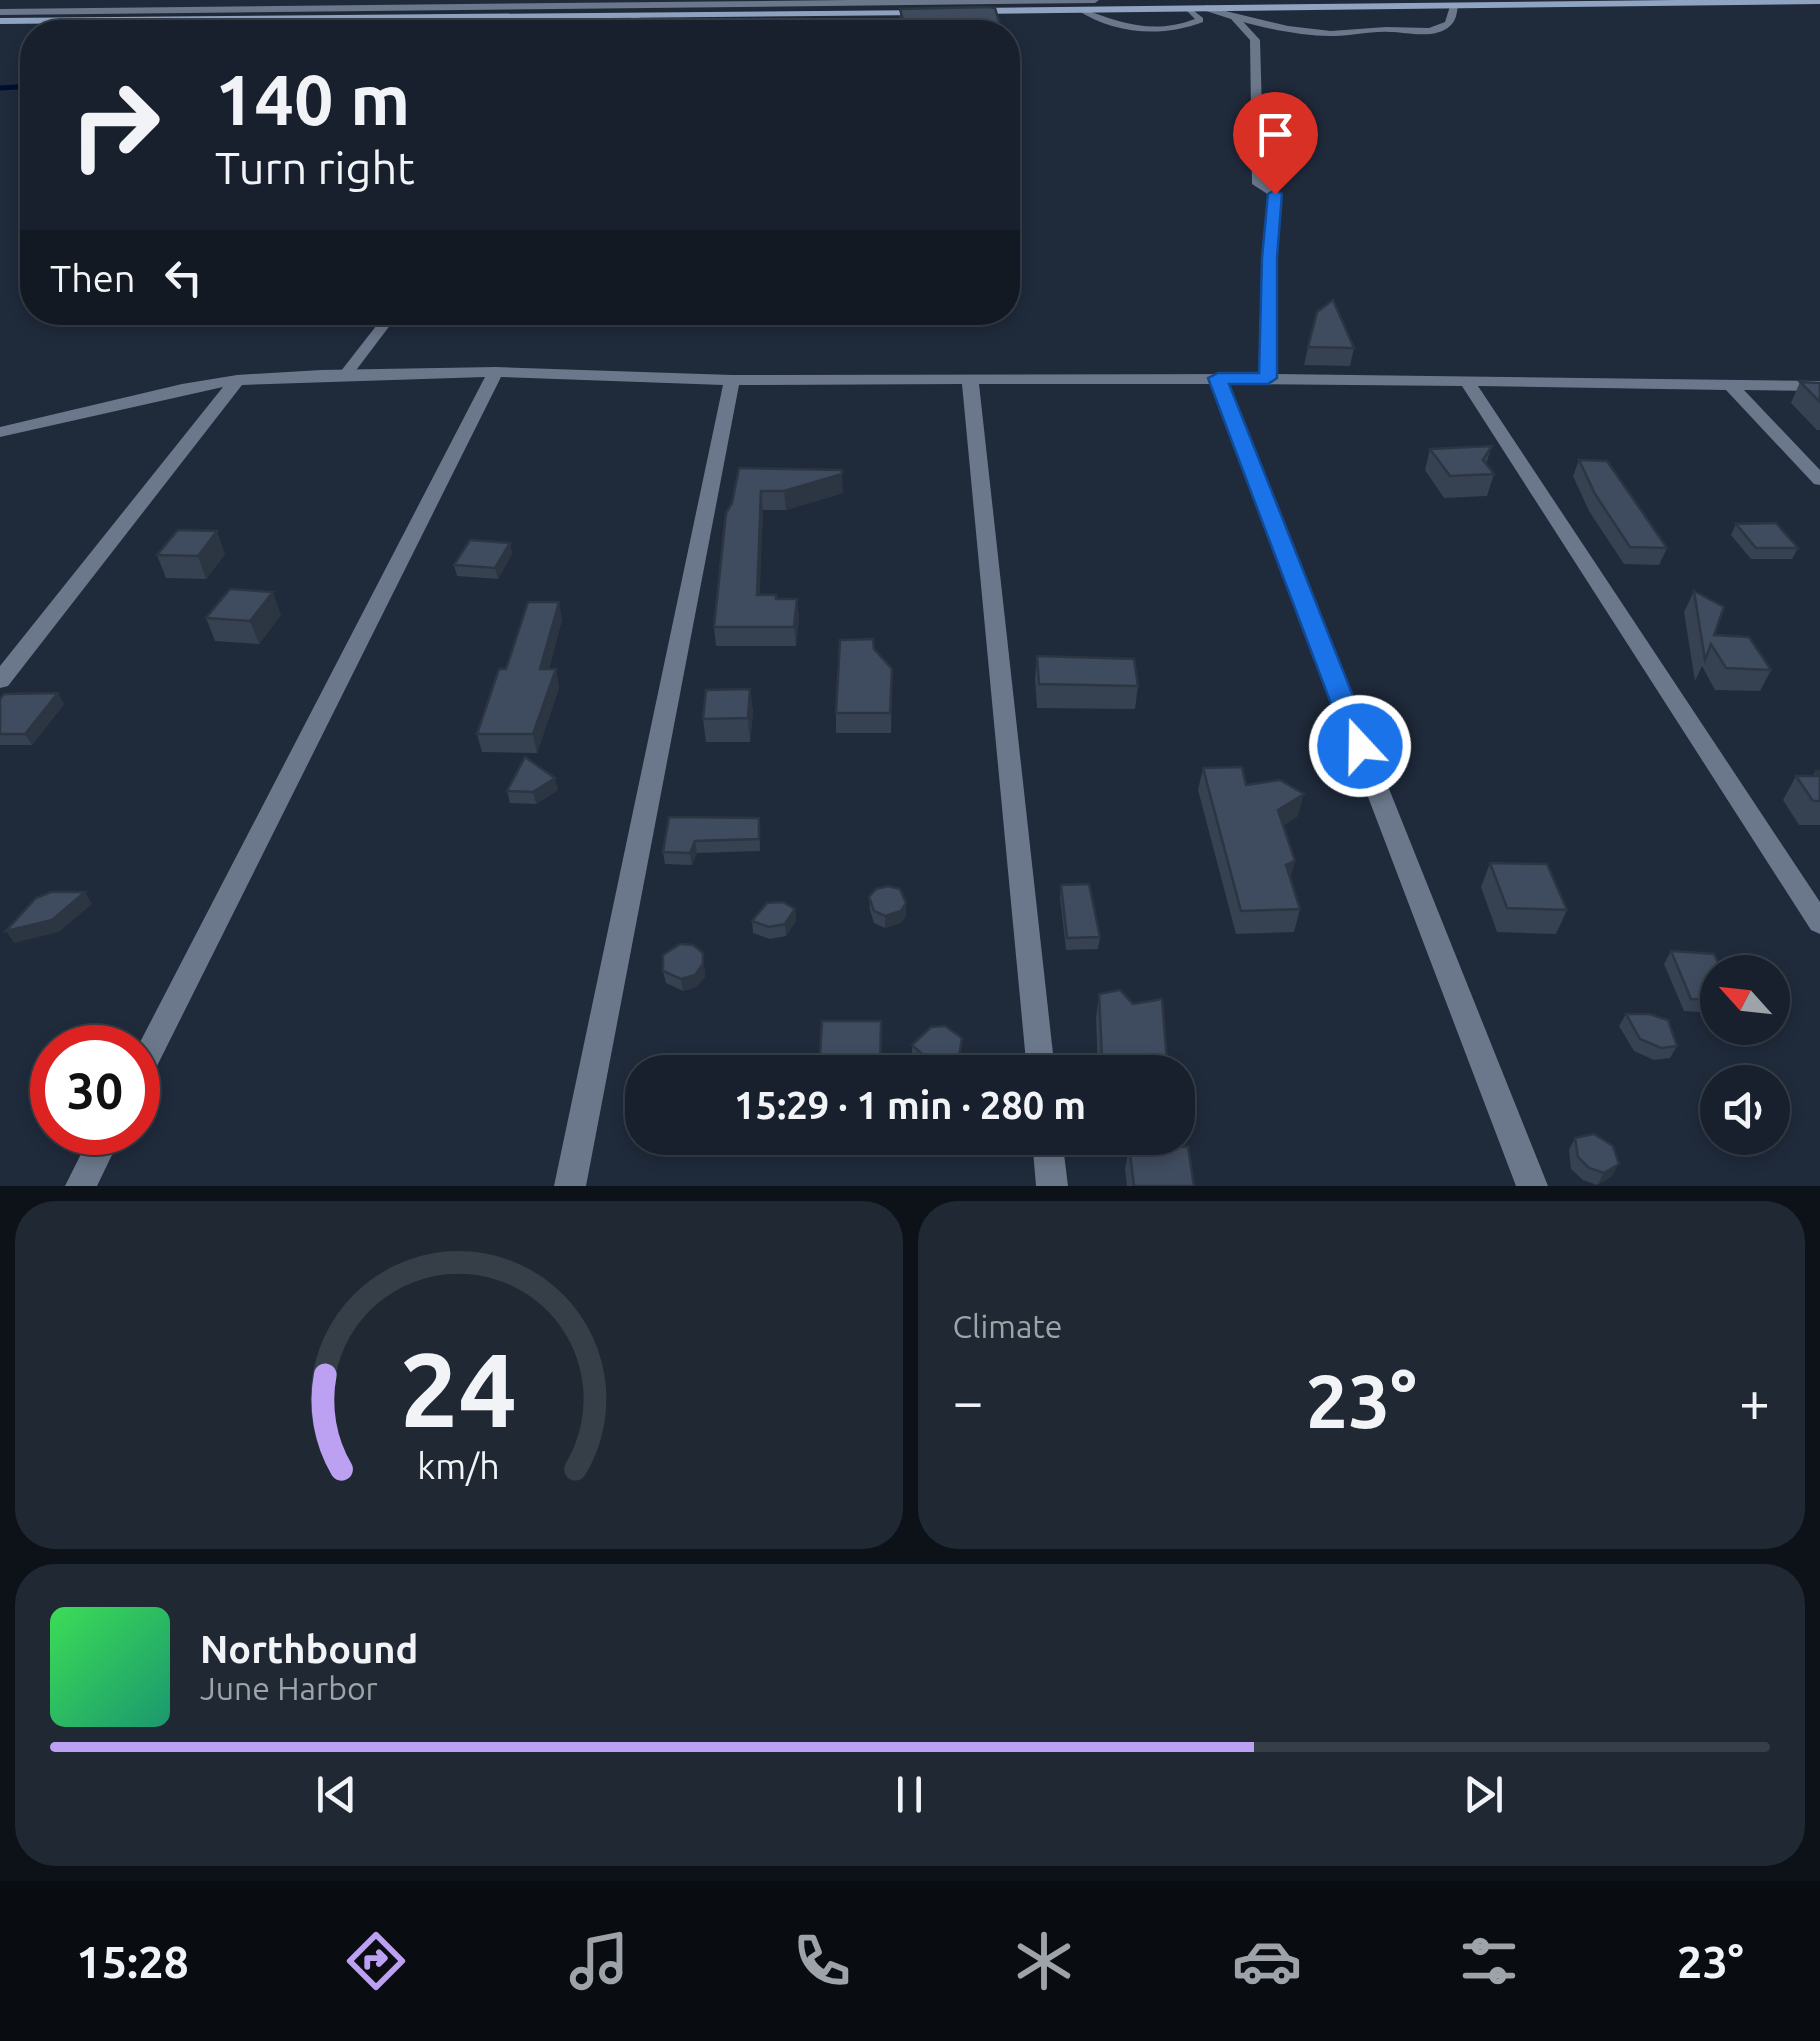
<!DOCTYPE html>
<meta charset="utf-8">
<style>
body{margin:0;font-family:Ubuntu,sans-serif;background:#202834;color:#f1f3f6;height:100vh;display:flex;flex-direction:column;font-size:38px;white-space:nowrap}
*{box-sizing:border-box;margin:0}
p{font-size:32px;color:#9ea3a9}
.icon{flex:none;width:55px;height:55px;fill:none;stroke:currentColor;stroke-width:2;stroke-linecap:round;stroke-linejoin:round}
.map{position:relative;height:1186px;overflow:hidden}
.details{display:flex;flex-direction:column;gap:15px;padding:15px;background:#0d1218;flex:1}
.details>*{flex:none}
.hud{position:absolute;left:20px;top:20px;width:1000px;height:305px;border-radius:40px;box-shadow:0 5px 15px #0003,0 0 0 2px #363e48;background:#17202c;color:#f1f3f6;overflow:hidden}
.needle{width:65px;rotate:297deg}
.buttons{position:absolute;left:1700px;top:955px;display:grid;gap:20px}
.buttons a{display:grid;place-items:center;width:90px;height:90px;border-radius:50%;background:#17202c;box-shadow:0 5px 15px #0003,0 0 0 2px #363e48;font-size:50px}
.speed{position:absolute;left:30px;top:1025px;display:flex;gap:20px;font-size:50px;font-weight:700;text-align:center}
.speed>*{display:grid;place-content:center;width:130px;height:130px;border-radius:50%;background:#17202c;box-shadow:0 5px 15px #0003,0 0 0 2px #363e48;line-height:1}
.speed .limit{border:15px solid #d22;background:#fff;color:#111}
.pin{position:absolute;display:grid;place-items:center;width:85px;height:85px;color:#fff;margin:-102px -42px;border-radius:50% 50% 50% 0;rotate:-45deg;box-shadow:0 0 10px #0007}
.pin .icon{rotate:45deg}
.me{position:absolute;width:110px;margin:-55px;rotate:339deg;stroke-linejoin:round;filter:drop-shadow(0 0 8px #0008)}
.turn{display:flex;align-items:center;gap:35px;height:210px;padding:0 30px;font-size:45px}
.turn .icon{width:130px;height:130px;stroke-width:2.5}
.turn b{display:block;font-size:70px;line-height:85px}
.then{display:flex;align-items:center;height:95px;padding:0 30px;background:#0003;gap:20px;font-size:38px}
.big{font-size:75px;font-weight:700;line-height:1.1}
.details .tile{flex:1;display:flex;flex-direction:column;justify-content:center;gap:15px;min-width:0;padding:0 35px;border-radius:40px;background:#202834}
.details .dial{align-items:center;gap:0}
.dial svg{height:260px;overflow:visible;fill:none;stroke:#363e48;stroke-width:7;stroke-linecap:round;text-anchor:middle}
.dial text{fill:#f1f3f6;stroke:none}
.song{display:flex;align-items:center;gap:30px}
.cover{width:120px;height:120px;border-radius:15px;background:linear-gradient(135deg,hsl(130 70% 55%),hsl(160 70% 35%))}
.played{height:10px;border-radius:5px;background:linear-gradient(90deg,#bca0f2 70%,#363e48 70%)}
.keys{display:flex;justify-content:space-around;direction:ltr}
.heat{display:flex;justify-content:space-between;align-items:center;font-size:55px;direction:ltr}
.details .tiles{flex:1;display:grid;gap:15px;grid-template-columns:1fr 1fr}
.tile:last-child{grid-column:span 2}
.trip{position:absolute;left:625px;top:1055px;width:570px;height:100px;border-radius:40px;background:#17202c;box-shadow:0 5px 15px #0003,0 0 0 2px #363e48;font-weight:700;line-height:100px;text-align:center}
.dock{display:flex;height:160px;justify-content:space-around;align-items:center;background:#090d12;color:#9ea3a9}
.dock .icon{width:70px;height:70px}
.dock .active{color:#bca0f2}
.dock b{font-size:45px;color:#f1f3f6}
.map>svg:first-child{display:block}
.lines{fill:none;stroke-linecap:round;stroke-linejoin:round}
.stream{stroke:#000e30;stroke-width:5}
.service{fill:#6b788b;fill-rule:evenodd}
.minor{fill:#6b788b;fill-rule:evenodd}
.secondary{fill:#90a4c2;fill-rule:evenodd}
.wall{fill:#364152}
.shaded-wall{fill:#2c3542}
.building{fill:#3f4c5f;stroke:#2c3542;stroke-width:2.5}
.route{fill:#1a73e8;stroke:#114b97;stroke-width:2.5}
</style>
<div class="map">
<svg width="1820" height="1186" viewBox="0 0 1820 1186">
<rect width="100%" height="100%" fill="#1f2a3b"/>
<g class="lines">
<!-- stream -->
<path class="stream" d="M0 88 32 86"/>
<!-- service -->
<g class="service">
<path d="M1451 3 1458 5C1457 13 1456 21 1450 26 1435 40 1407 32 1389 32 1371 31 1353 36 1334 36 1300 37 1244 25 1213 11L1217 9 1288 26 1331 31 1386 27 1429 28 1445 22Z"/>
<path d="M1188 6 1203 18V22C1161 38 1115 34 1077 10L1081 8C1120 23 1153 35 1195 19L1184 8Z"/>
<path d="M633 15 640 17 627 32H619Z"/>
<path d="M387 312H400L351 377H341V371Z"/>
</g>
<!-- minor -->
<g class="minor">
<path d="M848 0H1099L1095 3 0 15V9Z"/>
<path d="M1206 5 1237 15 1260 40 1264 182 1281 194 1276 258V374L1820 381V391L1744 390 1820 470V485L1814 484 1726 390 1478 386 1820 902V934L1811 930 1462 386 1227 384 1548 1186H1516L1211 384H979L1055 1072H1027L962 384 739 385 586 1186H554L723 385 501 377 148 1084 138 1088 137 1048 485 377 242 385 8 686 0 688V666L223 387 0 437V427L182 384 237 375 321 370 496 367 732 375 1260 374 1262 258 1269 195 1252 184 1250 40 1231 19 1203 10Z"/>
<path d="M92 1132H123L97 1186H65Z"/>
<path d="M1032 1138H1062L1068 1186H1036Z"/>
</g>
<!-- secondary -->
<g class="secondary">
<path d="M1676 0H1820V4L972 14 967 11 972 8Z"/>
<path d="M931 10 928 15 0 24V18Z"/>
</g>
</g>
<!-- wall -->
<g class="wall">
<path d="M995 8 1002 32H903L900 21V9Z"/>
<path d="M1308 347 1354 348 1350 366 1304 365Z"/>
<path d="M1800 382 1820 383V430H1817L1791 403Z"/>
<path d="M1492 446 1486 464 1494 474 1487 496 1444 498 1425 470 1430 449Z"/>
<path d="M1579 460 1667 548 1659 565 1624 564 1589 511 1573 476Z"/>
<path d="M739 468 843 493 786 510H763L759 595H776L777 599H797L799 618 796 646H716L714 627Z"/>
<path d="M1736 524 1798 548 1792 559H1751L1731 535Z"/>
<path d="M510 543 512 554 498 579 457 576 454 565Z"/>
<path d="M225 554 206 579 166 578 157 555Z"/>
<path d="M1694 591 1714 635 1771 670 1760 691 1715 690 1702 666 1695 681 1684 612Z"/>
<path d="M281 615 259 644 215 641 206 618Z"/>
<path d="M562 619 549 669H556L559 688 537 753 482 752 477 734 506 669Z"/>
<path d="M874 649 892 669 891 733H836V713Z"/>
<path d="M1037 656 1138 686 1135 709 1037 708 1035 679Z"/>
<path d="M750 689 753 712 750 742H706L703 719Z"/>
<path d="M0 699 64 704 32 745H0Z"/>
<path d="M1203 768 1246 785 1298 816 1283 826 1290 879 1300 909 1294 932 1236 934 1198 790Z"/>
<path d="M1816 771H1820V825H1799L1783 800 1796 776H1813Z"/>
<path d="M558 790 536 804 510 803 507 791Z"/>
<path d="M759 818 760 851 697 853 692 865 665 864 663 852Z"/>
<path d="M1490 863 1567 910 1556 934 1497 932 1481 887Z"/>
<path d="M1061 885 1100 937 1098 949 1066 950 1060 897Z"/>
<path d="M869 897 906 903V915L901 923 885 928 874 923 870 910Z"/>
<path d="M795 909 796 921 786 936 770 939 753 933 752 921Z"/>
<path d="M1671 951 1718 972V1013L1684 1011 1664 964Z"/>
<path d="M704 965 705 977 696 987 683 991 666 983 663 971Z"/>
<path d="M1099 994 1167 1062 1164 1072H1098L1096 1018Z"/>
<path d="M1626 1014 1677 1046 1670 1058 1654 1060 1634 1051 1619 1026Z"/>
<path d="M962 1038 959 1069 952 1072H929L912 1057V1045Z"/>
<path d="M842 1138H885L877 1149 863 1154 850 1149Z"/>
<path d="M1575 1138 1612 1176 1597 1185 1583 1180 1571 1169 1569 1150Z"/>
<path d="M1129 1146 1194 1186H1127L1125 1169Z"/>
</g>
<!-- shaded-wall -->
<g class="shaded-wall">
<path d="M842 474 843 493 786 510 784 491Z"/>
<path d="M761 491 763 510 759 614 757 595Z"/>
<path d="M217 531 225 554 206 579 198 556Z"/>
<path d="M510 543 512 554 498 579 495 568Z"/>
<path d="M273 592 281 615 259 644 250 621Z"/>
<path d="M797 599 799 618 796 646 794 627Z"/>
<path d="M559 602 562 619 544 688 540 669Z"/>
<path d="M556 669 559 688 537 753 533 734Z"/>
<path d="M750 689 753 712 750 742 748 718Z"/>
<path d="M58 693 64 704 32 745 25 734Z"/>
<path d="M555 778 558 790 536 804 533 792Z"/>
<path d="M1304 794 1298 816 1273 833 1278 810Z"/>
<path d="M695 841 697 853 692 865 690 853Z"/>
<path d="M1295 861 1289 884 1286 865Z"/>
<path d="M85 892 92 904 59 932 14 943 6 931Z"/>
<path d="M906 903V915L901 923 885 928V916Z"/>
<path d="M795 909 796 921 786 936 785 924Z"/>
<path d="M703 953 705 977 696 987 683 991 681 979Z"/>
<path d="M962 1038 959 1069 952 1072H946L947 1064Z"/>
<path d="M862 1138H885L877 1149 863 1154Z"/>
<path d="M1619 1164 1612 1176 1597 1185 1604 1173Z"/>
</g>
<!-- building -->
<g class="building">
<path d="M988 7 995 8 1002 32H906L900 9Z"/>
<path d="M1333 300 1354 348 1308 347 1317 312Z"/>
<path d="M1800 382 1820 383V402Z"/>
<path d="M1492 446 1483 460 1494 474 1450 476 1430 449Z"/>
<path d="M1579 460 1607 461 1667 548 1630 547 1595 494Z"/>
<path d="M739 468 842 470V474L784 491H761L757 595H776V599H797L794 627H714L726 513 732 503Z"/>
<path d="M1776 523 1798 548H1756L1736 524Z"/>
<path d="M178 530 217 531 198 556 157 555Z"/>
<path d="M470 540 510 543 495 568 454 565Z"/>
<path d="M230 589 273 592 250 621 206 618Z"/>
<path d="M1694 591 1724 607 1714 635 1749 637 1771 670 1726 668 1711 644 1705 660Z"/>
<path d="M528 602H559L540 669H556L533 734H477L499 669H506Z"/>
<path d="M873 639 874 649 892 669 890 713H836L840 640Z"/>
<path d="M1037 656 1134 659 1138 686 1039 684Z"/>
<path d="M750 689 748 718 703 719 706 690Z"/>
<path d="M58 693 25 734H0V699L4 694Z"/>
<path d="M525 757 555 778 533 792 507 791Z"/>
<path d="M1242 767 1246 785 1280 780 1304 794 1278 810 1295 861 1286 865 1300 909 1241 911 1203 768Z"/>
<path d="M1816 771H1820V801H1813L1796 776H1819Z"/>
<path d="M669 817 759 818V839L695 841 690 853 663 852Z"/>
<path d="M1490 863 1547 864 1567 910 1507 908Z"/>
<path d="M1089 884 1100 937 1067 938 1061 885Z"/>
<path d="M888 886 900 889 906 903 901 911 885 916 874 911 869 897 876 889Z"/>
<path d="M51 892H85L52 920 6 931 36 898Z"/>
<path d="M783 902 795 909 785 924 769 927 752 921 767 903Z"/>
<path d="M680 944 693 945 703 953V964L695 975 681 979 663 971V955Z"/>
<path d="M1671 951 1714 954 1722 972H1718V1000L1691 999Z"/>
<path d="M1120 990 1133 1004 1162 999 1167 1062 1102 1057 1099 994Z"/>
<path d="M1626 1014H1649L1668 1020 1677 1046 1661 1048 1640 1039Z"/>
<path d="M822 1021H881L880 1072H819Z"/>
<path d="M945 1026 962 1038 959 1057 947 1064 932 1063 912 1045 931 1027Z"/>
<path d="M1594 1134 1613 1146 1619 1164 1604 1173 1589 1168 1578 1157 1575 1138Z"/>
<path d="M1129 1146 1188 1147 1194 1186H1134Z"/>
</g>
<!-- route -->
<path class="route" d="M1275 190 1282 194 1277 258V378L1268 384H1229L1373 746 1369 752H1351L1347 746 1208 378 1218 373H1259L1262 258 1268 194Z"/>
</svg>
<div class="buttons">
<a><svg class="needle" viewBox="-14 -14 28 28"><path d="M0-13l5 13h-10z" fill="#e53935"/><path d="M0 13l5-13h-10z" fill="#9ea3a9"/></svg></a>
<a><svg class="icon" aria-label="sound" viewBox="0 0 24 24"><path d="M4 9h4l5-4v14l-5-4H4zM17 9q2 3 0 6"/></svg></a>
</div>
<div class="speed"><div class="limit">30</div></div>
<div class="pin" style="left:1275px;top:194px;background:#d93025"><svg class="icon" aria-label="arrive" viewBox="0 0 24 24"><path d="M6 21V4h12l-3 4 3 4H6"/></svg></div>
<svg class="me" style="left:1360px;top:746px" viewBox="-20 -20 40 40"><circle r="17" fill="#1a73e8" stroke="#fff" stroke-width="3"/><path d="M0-11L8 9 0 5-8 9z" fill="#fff"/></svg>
<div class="trip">15:29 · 1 min · 280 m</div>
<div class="hud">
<div class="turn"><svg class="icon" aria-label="right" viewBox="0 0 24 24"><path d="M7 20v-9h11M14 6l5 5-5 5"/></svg><div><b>140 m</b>Turn right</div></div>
<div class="then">Then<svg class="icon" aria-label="left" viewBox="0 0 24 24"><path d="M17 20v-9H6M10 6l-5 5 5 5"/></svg></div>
</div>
</div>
<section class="details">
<div class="tiles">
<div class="tile dial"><svg viewBox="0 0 100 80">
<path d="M14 69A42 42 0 1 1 86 69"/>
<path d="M14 69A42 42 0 0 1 9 40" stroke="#bca0f2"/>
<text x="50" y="56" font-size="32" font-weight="700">24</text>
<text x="50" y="72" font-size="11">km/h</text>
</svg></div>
<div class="tile"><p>Climate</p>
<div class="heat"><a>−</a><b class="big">23°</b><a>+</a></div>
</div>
<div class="tile">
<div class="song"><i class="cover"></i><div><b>Northbound</b><p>June Harbor</p></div></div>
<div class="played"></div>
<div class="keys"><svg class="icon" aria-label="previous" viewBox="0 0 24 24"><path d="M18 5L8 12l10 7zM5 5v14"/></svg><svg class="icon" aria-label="pause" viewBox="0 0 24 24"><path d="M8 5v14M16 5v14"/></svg><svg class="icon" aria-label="next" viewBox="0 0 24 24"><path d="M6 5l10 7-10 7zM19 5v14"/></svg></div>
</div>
</div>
</section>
<nav class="dock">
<b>15:28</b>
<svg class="icon active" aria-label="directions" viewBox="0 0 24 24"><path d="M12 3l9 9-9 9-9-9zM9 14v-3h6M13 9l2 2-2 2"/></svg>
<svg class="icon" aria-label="music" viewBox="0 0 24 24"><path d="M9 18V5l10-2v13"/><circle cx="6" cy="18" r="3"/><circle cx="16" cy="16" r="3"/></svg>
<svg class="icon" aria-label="phone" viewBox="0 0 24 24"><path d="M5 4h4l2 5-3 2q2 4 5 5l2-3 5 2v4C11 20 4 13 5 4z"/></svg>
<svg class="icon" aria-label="climate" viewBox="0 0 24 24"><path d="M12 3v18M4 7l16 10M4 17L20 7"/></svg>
<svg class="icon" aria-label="car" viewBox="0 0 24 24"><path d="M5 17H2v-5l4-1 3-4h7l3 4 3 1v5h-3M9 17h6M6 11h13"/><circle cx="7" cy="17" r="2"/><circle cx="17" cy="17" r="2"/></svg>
<svg class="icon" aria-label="filters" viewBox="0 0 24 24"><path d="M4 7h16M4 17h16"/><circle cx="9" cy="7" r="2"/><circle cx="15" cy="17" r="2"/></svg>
<b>23°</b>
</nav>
